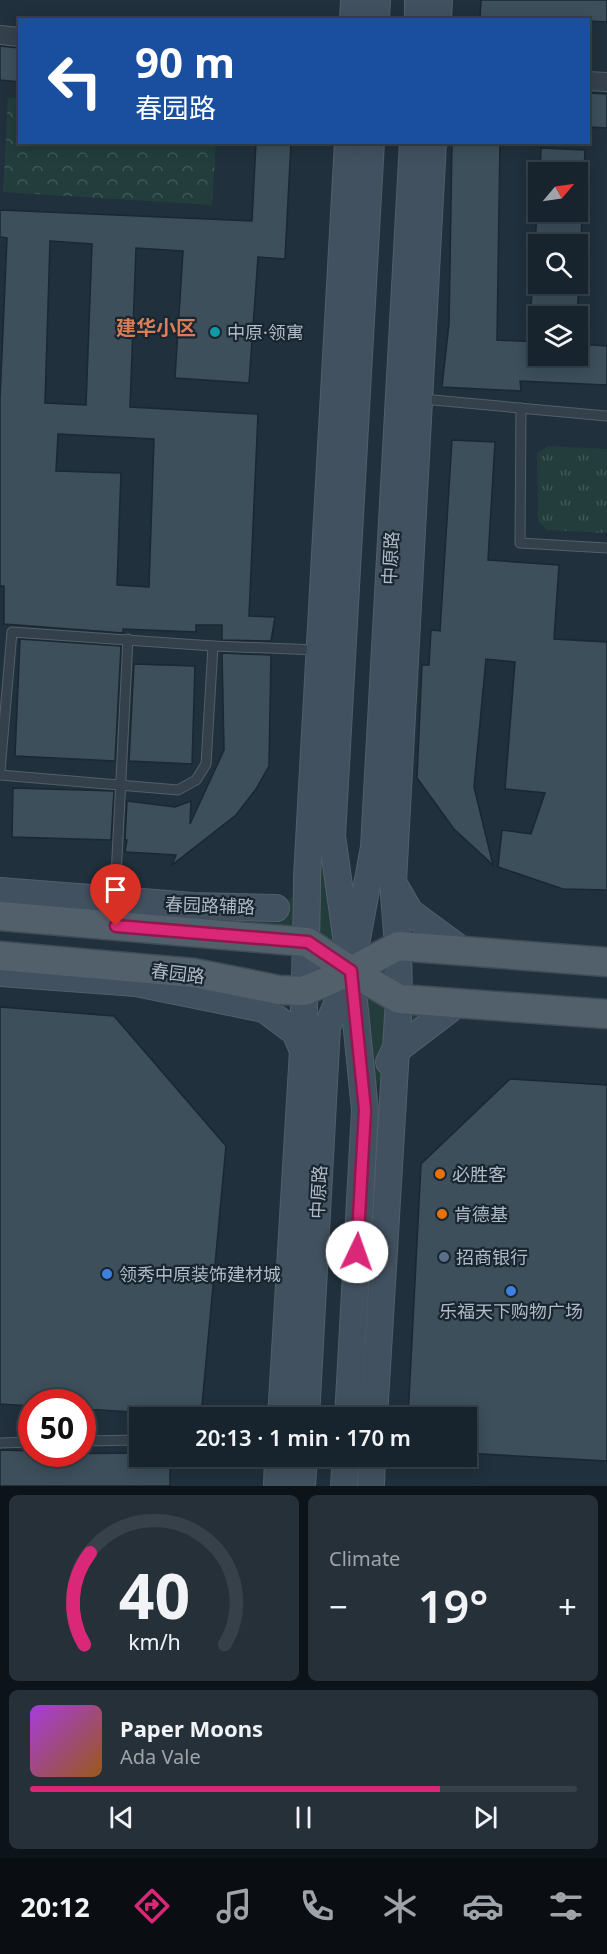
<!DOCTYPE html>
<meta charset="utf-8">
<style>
body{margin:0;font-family:"Noto Sans","Noto Sans SC",sans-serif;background:#253039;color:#f1f3f6;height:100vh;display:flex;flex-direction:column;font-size:22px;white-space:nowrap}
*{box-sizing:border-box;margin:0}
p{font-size:20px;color:#9fa4aa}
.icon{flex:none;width:33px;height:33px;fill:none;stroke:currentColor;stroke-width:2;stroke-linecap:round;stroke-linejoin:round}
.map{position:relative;height:1486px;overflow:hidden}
.details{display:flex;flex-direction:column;gap:9px;padding:9px;background:#0d1419;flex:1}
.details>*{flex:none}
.banner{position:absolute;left:18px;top:18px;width:572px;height:126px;border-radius:0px;box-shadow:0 3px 15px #0003,0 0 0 2px #364149;background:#1a4fa0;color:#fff;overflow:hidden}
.needle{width:39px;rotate:61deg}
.fabs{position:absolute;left:528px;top:162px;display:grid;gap:12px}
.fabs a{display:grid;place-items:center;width:60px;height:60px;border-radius:0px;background:#18242d;box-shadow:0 3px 15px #0003,0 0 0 2px #364149;font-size:30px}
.speed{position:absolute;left:18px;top:1389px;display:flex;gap:12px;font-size:30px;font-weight:700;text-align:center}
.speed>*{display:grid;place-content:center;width:78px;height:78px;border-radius:50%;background:#18242d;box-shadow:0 3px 15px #0003,0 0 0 2px #364149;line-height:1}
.speed .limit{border:9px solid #d22;background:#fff;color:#111}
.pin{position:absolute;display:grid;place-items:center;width:51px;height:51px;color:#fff;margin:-62px -26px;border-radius:50% 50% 50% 0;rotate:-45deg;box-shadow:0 0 6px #0007}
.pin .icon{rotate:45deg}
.me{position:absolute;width:66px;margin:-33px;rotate:3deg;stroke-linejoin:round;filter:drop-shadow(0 0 4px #0008)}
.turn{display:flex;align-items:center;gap:21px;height:126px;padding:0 18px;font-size:27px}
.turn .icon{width:78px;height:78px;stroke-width:2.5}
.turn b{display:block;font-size:42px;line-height:51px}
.big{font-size:45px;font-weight:600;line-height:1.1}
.details .card{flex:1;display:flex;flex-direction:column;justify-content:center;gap:9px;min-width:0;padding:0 21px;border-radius:9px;background:#253039}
.details .dial{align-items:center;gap:0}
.dial svg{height:156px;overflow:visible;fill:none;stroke:#364149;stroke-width:7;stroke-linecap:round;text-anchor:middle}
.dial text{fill:#f1f3f6;stroke:none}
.song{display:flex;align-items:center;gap:18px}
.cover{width:72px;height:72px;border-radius:9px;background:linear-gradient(135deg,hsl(280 70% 55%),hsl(30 70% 35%))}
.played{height:6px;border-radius:3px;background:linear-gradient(90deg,#db2777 75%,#364149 75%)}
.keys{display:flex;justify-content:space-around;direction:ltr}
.heat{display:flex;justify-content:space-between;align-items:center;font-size:33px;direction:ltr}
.details .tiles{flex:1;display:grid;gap:9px;grid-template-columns:1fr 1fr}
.card:last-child{grid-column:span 2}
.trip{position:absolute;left:129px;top:1407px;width:348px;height:60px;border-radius:0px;background:#18242d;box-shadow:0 3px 15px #0003,0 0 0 2px #364149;font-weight:600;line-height:60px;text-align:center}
.menu{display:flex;height:96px;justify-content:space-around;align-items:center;background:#0a0e12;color:#9fa4aa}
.menu .icon{width:42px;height:42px}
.menu .on{color:#db2777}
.menu b{font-size:27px;color:#f1f3f6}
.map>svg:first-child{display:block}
.grass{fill:url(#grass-tufts)}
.park{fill:url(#park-crowns)}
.garden{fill:#223d3c}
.building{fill:#3c4f5b;stroke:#1b2832;stroke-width:1.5;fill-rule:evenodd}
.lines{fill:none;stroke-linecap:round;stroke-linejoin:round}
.lane-casing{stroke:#525f69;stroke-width:11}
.street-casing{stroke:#525f69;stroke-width:20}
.secondary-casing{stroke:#525f69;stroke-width:28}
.primary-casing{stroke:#404d58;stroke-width:31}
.lane{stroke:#34414c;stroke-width:9}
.street{stroke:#34414c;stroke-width:18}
.secondary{stroke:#42515f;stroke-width:26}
.primary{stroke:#52606c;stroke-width:28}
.route-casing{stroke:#8e194d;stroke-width:15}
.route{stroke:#db2777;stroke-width:10}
.culture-dot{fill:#0f9aa8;stroke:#192630;stroke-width:2}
.food-dot{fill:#e8710a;stroke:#192630;stroke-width:2}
.service-dot{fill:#5c6f8a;stroke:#192630;stroke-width:2}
.shop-dot{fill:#3f7fe0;stroke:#192630;stroke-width:2}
.labels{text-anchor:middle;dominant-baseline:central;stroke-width:4.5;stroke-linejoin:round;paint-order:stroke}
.poi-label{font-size:18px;fill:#afbcc8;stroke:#192630;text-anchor:start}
.street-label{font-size:18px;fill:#afbcc8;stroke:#192630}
.neighbourhood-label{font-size:20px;font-weight:bold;fill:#db7d56;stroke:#192630}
</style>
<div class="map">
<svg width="607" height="1486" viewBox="0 0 607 1486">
<defs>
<pattern id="grass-tufts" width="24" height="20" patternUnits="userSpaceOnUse" patternTransform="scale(1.5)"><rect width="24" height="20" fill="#223d3c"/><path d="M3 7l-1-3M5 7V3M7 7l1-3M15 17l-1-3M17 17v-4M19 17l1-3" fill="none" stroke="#405757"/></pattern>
<pattern id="park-crowns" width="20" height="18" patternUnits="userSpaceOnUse" patternTransform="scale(1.5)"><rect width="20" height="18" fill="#223d3c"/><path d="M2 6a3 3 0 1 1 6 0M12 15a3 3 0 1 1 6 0" fill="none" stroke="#405757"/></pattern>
</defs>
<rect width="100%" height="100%" fill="#20303c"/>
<!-- grass -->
<path class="grass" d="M548 446 607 449V531L604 533 547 530 538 521 537 453Z"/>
<!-- park -->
<path class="park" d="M8 98H19L20 142 216 143 212 205 3 192Z"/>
<!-- garden -->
<path class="garden" d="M332 836 351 971 458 1003 394 1052 365 1110 351 971 232 936 296 895Z"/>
<!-- building -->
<g class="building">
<path d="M481 0H607V22L588 21V20L480 18Z"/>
<path d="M0 46 20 48V82L0 80Z"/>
<path d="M588 93 607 94V128L588 127Z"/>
<path d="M256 142H291L285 259 258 257 249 383 175 378 183 251 136 248 130 407 258 414 249 616 275 617 271 641 222 640V625H196V632L123 629V633L4 624V586H0V399L7 238 0 237V210L252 221ZM50 241 92 244 86 405 45 403ZM58 434 154 439 149 587 117 585 121 473 56 471Z"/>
<path d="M452 142H500L497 340 538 342V356H578V344L607 346V385L520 381 521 391 442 387 449 324Z"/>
<path d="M541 148 585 150 584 172H540Z"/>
<path d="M537 212H582L581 244H535Z"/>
<path d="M533 284H579L577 316H530Z"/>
<path d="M452 440 495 442 488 560 559 565 554 639 607 642V890L563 889 498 867 502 830 531 834 545 793 505 789 515 662 486 659 474 787 493 865 454 829 417 778 422 665H429L431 630 440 631Z"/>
<path d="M20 639 121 646 115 761 15 756Z"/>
<path d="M222 653 271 655 269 766 256 789 236 815 172 865 176 855 125 852 127 840H125L127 801 175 807 191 801 190 824 224 750Z"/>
<path d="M134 664 195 666 192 764 129 761Z"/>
<path d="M13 788 114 791 111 840 12 837Z"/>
<path d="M0 1007 114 1016 226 1146 201 1416 82 1409V1402H32V1406L0 1404Z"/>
<path d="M510 1079 607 1085V1461L466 1453V1418H408L421 1164Z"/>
<path d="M0 1450 32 1451V1454L140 1453V1456H170V1486H0Z"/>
</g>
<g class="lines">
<defs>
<g id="lane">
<path d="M422 399 607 416"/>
<path d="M521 408 520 543 607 548"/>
<path d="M213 646 318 650"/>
<path d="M0 771 12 632 213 646 206 764 196 780 178 790 0 775"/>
<path d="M115 897 128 639"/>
<path d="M82 1441 140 1440"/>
<path d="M0 1443 32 1442"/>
</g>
<g id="street">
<path d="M0 35 20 37"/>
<path d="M588 81 607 82"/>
</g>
<g id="secondary">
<path d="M353 20 354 0"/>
<path d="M376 20 377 0"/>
<path d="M418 20V0"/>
<path d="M438 20 439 0"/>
<path d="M395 886 410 912 463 951"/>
<path d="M0 891 193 906 276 908"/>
<path d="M0 973 136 983 264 1009"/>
<path d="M250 1001 264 1009 295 1032 304 1053"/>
<path d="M389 1062 394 1052 458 1003"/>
<path d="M281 1418 303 1050C304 992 307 935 307 877L348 142"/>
<path d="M306 1418 327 1027 351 971 332 836 371 142"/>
<path d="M348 1418 365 1110 351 971 374 847 413 142"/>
<path d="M374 1418 399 999 398 946 393 882 433 142"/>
<path d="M277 1486 278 1456"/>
<path d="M302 1486 304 1456"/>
<path d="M344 1486 346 1456"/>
<path d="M371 1486 372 1456"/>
</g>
<g id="primary">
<path d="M0 916 307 942 351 971 398 946 607 962"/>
<path d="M0 956 194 973 279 990 304 991 351 971 399 999 607 1014"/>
</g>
</defs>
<!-- lane casing -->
<use href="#lane" class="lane-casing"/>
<!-- street casing -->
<use href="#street" class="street-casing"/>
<!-- secondary casing -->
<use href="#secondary" class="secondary-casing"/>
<!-- primary casing -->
<use href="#primary" class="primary-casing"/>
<!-- lane -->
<use href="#lane" class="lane"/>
<!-- street -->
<use href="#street" class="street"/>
<!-- secondary -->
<use href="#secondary" class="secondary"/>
<!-- primary -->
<use href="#primary" class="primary"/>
</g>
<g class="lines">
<defs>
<path id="route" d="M116 926 308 942 351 971 365 1110 357 1252"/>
</defs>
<!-- route casing -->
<use href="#route" class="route-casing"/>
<!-- route -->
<use href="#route" class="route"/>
</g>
<!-- markers -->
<circle class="culture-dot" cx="215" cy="332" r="6"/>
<g class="food-dot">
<circle cx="440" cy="1174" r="6"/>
<circle cx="442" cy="1214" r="6"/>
</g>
<circle class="service-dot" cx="444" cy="1257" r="6"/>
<g class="shop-dot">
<circle cx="107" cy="1274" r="6"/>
<circle cx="511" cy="1291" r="6"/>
</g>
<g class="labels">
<!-- poi labels -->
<g class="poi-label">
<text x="227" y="332">中原·领寓</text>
<text x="452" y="1174">必胜客</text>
<text x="454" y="1214">肯德基</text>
<text x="456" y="1257">招商银行</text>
<text x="119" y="1274">领秀中原装饰建材城</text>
<text x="511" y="1311" text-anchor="middle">乐福天下购物广场</text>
</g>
<!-- street labels -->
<g class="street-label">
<text transform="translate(390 558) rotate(-87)">中原路</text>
<text transform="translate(210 905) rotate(2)">春园路辅路</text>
<text transform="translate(178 973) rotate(7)">春园路</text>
<text transform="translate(318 1192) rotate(-87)">中原路</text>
</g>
<!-- neighbourhood labels -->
<g class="neighbourhood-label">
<text x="156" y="327">建华小区</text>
</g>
</g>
</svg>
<div class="fabs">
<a><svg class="needle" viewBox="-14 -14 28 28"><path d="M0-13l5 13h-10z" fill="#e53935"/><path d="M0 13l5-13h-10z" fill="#9fa4aa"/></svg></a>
<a><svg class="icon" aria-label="search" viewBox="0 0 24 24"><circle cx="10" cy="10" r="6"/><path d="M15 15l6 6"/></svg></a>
<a><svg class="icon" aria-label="layers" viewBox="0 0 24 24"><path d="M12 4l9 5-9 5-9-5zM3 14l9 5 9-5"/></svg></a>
</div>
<div class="speed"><div class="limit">50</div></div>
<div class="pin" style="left:116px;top:926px;background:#d93025"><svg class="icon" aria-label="arrive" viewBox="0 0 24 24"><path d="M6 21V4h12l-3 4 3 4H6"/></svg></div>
<svg class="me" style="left:357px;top:1252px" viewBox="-20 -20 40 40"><circle r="19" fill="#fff"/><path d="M0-13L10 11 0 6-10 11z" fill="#db2777"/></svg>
<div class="trip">20:13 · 1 min · 170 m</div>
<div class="banner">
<div class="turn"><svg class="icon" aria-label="left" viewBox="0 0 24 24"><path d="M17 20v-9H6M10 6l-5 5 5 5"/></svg><div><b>90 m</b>春园路</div></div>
</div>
</div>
<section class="details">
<div class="tiles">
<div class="card dial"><svg viewBox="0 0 100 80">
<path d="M14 69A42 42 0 1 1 86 69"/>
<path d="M14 69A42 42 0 0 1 17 22" stroke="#db2777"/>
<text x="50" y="56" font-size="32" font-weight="700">40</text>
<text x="50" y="72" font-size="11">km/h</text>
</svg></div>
<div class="card"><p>Climate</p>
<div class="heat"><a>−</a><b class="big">19°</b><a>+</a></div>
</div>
<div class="card">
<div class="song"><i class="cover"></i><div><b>Paper Moons</b><p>Ada Vale</p></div></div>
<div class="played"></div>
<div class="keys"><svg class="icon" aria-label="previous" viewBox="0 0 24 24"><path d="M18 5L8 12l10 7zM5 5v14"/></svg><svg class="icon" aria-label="pause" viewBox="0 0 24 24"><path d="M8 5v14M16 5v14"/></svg><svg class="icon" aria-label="next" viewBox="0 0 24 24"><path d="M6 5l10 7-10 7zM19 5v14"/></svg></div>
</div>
</div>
</section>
<nav class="menu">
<b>20:12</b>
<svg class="icon on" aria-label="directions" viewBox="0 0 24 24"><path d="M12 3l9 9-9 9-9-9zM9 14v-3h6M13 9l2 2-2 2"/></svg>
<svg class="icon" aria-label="music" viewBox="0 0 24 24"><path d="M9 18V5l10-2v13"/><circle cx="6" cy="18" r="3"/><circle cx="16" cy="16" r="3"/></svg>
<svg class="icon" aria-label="phone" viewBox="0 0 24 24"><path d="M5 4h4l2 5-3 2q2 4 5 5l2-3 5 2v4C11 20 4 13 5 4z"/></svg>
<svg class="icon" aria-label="climate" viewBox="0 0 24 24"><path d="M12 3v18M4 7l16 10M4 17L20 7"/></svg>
<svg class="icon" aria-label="car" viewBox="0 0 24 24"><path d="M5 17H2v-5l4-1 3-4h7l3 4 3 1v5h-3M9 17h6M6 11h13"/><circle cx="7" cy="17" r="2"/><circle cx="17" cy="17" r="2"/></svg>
<svg class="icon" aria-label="filters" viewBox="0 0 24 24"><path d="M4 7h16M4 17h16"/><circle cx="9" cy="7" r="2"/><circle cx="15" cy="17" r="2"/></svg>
</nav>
